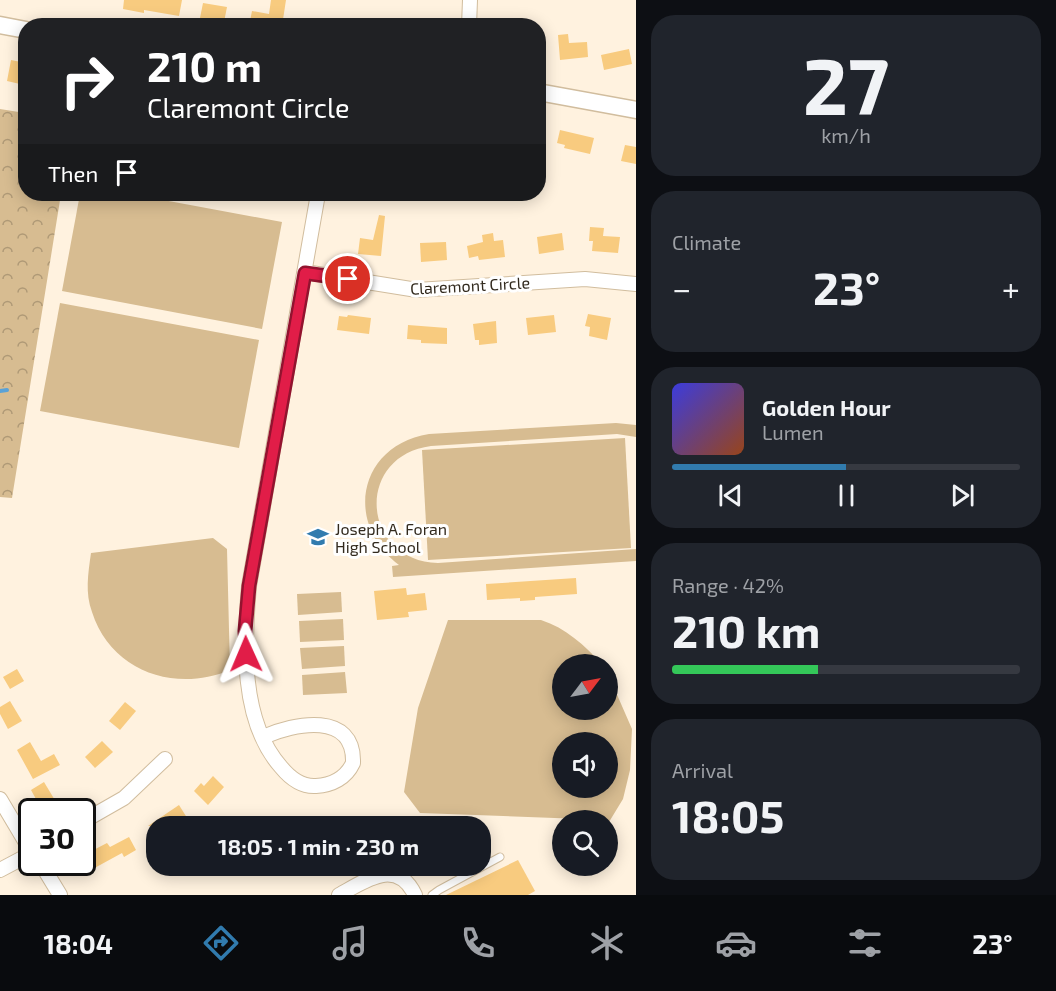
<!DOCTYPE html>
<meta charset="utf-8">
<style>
body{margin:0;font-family:"Exo 2",sans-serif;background:#20242c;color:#f1f3f6;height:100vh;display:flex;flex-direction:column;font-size:22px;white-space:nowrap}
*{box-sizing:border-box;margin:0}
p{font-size:20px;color:#9ea1a6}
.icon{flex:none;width:33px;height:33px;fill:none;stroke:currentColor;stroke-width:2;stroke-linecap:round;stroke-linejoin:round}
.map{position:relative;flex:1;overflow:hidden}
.drawer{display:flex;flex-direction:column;gap:15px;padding:15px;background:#0d0f14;width:420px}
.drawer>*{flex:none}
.guide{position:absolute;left:18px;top:18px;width:528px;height:183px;border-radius:24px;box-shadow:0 3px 15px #0003;background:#202124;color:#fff;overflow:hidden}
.needle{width:39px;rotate:58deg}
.controls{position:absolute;left:552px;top:654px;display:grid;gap:12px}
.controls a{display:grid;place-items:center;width:66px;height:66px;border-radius:50%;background:#171b24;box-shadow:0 3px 15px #0003;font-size:30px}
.speed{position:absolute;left:18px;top:798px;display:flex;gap:12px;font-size:30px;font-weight:700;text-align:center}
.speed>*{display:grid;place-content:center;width:78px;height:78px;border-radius:50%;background:#171b24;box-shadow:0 3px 15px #0003;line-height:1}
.speed .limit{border:3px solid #111;border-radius:9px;background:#fff;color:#111}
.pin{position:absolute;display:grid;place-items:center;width:51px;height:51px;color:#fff;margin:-26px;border:3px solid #fff;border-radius:50%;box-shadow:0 2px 6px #0007}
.me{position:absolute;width:66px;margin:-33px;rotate:359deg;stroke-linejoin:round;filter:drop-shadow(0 0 4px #0008)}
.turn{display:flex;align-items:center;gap:21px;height:126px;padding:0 30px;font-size:27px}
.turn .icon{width:78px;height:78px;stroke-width:2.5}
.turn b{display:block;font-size:42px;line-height:51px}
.then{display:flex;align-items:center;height:57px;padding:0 30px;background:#0003;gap:12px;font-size:22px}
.big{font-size:45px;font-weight:700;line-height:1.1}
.drawer .tile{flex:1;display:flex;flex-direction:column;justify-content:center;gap:9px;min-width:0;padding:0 21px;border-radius:24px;background:#20242c}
.drawer .dial{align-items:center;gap:0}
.dial b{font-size:78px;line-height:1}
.song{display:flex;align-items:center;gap:18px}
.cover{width:72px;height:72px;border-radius:9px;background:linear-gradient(135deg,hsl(240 70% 55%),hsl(20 70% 35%))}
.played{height:6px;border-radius:3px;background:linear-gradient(90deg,#317bae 50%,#363941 50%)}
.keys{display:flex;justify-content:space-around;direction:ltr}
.heat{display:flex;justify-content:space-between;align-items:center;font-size:33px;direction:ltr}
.charge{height:9px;border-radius:4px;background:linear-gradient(90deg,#34c759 42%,#363941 0)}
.trip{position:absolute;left:146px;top:816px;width:345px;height:60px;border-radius:24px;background:#171b24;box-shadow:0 3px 15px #0003;font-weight:700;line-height:60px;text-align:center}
.tab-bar{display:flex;height:96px;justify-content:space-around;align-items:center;background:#090b0e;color:#9ea1a6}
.tab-bar .icon{width:42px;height:42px}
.tab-bar .selected{color:#317bae}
.tab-bar b{font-size:27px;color:#f1f3f6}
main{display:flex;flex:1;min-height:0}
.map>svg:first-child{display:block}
.green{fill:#d7bc91;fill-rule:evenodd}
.forest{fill:url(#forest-crowns)}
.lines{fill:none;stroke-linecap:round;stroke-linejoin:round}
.stream{stroke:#5aa2d7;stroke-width:4}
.building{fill:#f8cb7f}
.service-casing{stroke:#d1bd9e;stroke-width:9}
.minor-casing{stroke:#d1bd9e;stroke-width:16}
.tertiary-casing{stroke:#d1bd9e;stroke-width:19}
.service{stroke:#fff;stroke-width:7}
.minor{stroke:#fff;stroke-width:14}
.tertiary{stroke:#fff;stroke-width:16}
.route-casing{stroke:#92132f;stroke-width:15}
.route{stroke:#e11d48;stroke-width:10}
.labels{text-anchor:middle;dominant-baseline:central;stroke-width:6;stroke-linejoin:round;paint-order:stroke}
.street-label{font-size:16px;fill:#322a1e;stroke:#fff}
.poi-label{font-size:16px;fill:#322a1e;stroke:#fff;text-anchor:start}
</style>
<main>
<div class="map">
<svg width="636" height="895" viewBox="0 0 636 895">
<defs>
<pattern id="forest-crowns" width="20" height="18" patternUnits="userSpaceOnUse" patternTransform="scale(1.5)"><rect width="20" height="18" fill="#d7bc91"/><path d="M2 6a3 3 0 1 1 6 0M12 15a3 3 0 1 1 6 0" fill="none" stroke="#af9976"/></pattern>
</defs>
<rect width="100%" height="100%" fill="#fff2df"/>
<!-- green -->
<g class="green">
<path d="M80 194H131L282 222 262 329 62 291Z"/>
<path d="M60 303 259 340 239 448 40 411Z"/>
<path d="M616 423 636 425V437L617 434 431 446C354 456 361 561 438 563L636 549V561L393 577 392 566 399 565C343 523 359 445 429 434Z"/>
<path d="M625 438 631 548 428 560 422 450Z"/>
<path d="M213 538 227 549 230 670C176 693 111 672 92 612 85 593 88 574 91 553Z"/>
<path d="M341 592 342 612 298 615 297 594Z"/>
<path d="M343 619 344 640 300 642 299 621Z"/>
<path d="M448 620H541C566 628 584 645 602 664H562V710H608V674L632 729 630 770 623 799 609 822 608 820 420 813 404 792 418 708ZM562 742H608V788H562Z"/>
<path d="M344 646 345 666 302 669 300 648Z"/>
<path d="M345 672 347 693 303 695 302 675Z"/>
</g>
<!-- forest -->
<path class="forest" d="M0 109 25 113 26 194H61L12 498 0 497Z"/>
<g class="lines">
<!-- stream -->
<path class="stream" d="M0 391 7 390"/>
</g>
<!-- building -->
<g class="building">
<path d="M124 0H182L179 16 144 10V13L123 9Z"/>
<path d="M271 0H286L282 26H249L252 11 269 14Z"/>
<path d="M203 3 227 7 224 22 200 18Z"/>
<path d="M568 34 569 43 587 42 588 57 560 60 558 35Z"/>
<path d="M629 49 632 64 604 70 601 55Z"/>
<path d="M11 60 26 63V78L21 77 20 84 7 81Z"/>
<path d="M560 130 594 138 590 154 564 148 565 145 557 143Z"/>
<path d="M625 145 636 147V164L621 161Z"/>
<path d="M379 215 385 216 381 256 358 254 360 238 373 240Z"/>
<path d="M590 227 604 228 603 236 620 237 618 253 592 251 593 241H589Z"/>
<path d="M493 233 494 241 503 240 505 257 479 260 478 256 469 258 467 246 483 242 482 235Z"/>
<path d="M562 233 564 250 539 254 537 237Z"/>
<path d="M446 242 447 260 421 262 420 243Z"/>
<path d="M588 314 611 318 607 340 589 336 590 327 585 326Z"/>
<path d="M348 315 371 318 369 334 337 330 339 316 347 317Z"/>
<path d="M554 315 556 332 528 335 526 318Z"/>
<path d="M496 321 497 343 479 345V340H475L473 324Z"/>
<path d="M408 325 447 328V344L421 343V340L407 339Z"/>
<path d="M576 578 577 594 535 597V600L520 601V598L487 600 486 584Z"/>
<path d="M406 588 407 595 425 593 427 610 408 612 409 617 377 620 374 591Z"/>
<path d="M17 669 24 681 10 689 3 677Z"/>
<path d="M10 701 22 721 8 729 0 714V707Z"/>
<path d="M125 702 136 711 120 730 109 721Z"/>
<path d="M102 741 113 752 95 768 85 757Z"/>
<path d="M30 742 41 761 54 754 60 765 33 779 17 750Z"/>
<path d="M213 776 224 787 208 805 194 791 201 783 204 786Z"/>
<path d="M44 782 56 802 42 810 31 790Z"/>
<path d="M179 805 189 821 181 826H148Z"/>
<path d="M129 837 136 850 124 857 122 853 89 871 82 856 107 843 110 847Z"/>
<path d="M518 860 535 891 528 895H446Z"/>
</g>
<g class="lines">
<defs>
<path id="service" d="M432 895 439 890 500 857"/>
<g id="minor">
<path d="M469 26 470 0"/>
<path d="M305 272 417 290 585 279 636 284"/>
<path d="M263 737C294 723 355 711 353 763 346 778 332 785 316 786 301 787 290 778 281 767 240 721 244 643 249 586L318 194"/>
<path d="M0 799 32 853 0 870"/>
<path d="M82 822 124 798 165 759"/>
<path d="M40 862 60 895"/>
<path d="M339 895C365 881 397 857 415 895"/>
</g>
<g id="tertiary">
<path d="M0 25 26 30"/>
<path d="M538 92 636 110"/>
</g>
</defs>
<!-- service casing -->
<use href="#service" class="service-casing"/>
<!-- minor casing -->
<use href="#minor" class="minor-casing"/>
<!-- tertiary casing -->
<use href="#tertiary" class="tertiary-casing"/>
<!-- service -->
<use href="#service" class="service"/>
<!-- minor -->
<use href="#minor" class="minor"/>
<!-- tertiary -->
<use href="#tertiary" class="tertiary"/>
</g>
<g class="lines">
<defs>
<path id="route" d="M246 654 245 631 249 586 305 273 348 279"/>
</defs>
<!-- route casing -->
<use href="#route" class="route-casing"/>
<!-- route -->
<use href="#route" class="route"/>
</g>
<!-- icons -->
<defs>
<symbol id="school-bare" viewBox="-9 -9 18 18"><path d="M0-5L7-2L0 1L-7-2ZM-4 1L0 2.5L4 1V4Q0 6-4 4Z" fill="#317bae" stroke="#fff" stroke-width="2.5" paint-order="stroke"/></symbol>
</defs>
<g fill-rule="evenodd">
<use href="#school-bare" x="303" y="522" width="30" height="30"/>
</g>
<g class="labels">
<!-- street labels -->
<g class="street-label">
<text transform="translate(470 285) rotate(-3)">Claremont Circle</text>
</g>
<!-- poi labels -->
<g class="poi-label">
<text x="335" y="528">Joseph A. Foran<tspan x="335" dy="18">High School</tspan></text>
</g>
</g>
</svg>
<div class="controls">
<a><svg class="needle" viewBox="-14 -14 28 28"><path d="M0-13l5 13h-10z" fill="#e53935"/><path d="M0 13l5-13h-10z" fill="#9ea1a6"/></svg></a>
<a><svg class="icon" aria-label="sound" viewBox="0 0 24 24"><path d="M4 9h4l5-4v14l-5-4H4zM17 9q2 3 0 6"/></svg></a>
<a><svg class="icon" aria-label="search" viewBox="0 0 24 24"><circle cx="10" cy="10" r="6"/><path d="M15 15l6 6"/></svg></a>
</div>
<div class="speed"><div class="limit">30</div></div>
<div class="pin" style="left:348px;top:279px;background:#d93025"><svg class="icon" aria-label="arrive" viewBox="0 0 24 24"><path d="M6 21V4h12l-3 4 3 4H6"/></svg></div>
<svg class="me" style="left:246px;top:654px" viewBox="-20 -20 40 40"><path d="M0-17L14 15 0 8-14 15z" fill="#e11d48" stroke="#fff" stroke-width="4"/></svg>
<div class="trip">18:05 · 1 min · 230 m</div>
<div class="guide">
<div class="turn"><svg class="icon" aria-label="right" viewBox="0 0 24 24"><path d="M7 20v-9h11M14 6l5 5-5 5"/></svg><div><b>210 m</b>Claremont Circle</div></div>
<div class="then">Then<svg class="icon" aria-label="arrive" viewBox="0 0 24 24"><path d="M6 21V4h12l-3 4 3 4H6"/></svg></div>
</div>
</div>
<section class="drawer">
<div class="tile dial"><b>27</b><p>km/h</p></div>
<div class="tile"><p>Climate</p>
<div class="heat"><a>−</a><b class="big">23°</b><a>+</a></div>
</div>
<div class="tile">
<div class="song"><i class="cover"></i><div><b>Golden Hour</b><p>Lumen</p></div></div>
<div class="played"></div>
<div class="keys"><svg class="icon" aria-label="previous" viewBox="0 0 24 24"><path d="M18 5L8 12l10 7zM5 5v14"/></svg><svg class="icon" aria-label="pause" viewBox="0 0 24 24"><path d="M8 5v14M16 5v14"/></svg><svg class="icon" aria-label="next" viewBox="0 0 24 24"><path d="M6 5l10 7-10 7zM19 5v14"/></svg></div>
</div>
<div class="tile"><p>Range · 42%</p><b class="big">210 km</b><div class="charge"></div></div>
<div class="tile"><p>Arrival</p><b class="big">18:05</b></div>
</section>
</main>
<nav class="tab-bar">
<b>18:04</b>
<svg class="icon selected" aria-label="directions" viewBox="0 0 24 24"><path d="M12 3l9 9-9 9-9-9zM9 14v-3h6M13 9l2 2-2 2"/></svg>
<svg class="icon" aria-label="music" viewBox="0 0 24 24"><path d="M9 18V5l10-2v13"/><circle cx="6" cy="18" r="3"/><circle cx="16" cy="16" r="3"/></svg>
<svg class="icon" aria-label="phone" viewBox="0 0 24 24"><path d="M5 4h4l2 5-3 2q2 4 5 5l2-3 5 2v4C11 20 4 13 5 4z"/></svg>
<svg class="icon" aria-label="climate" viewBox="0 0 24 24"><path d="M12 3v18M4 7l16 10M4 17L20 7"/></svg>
<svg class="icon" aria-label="car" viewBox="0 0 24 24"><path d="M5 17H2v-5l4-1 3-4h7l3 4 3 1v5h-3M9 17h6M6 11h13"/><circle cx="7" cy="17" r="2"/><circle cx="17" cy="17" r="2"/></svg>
<svg class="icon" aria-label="filters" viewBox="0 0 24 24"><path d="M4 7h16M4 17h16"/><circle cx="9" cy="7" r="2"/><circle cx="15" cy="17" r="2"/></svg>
<b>23°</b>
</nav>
